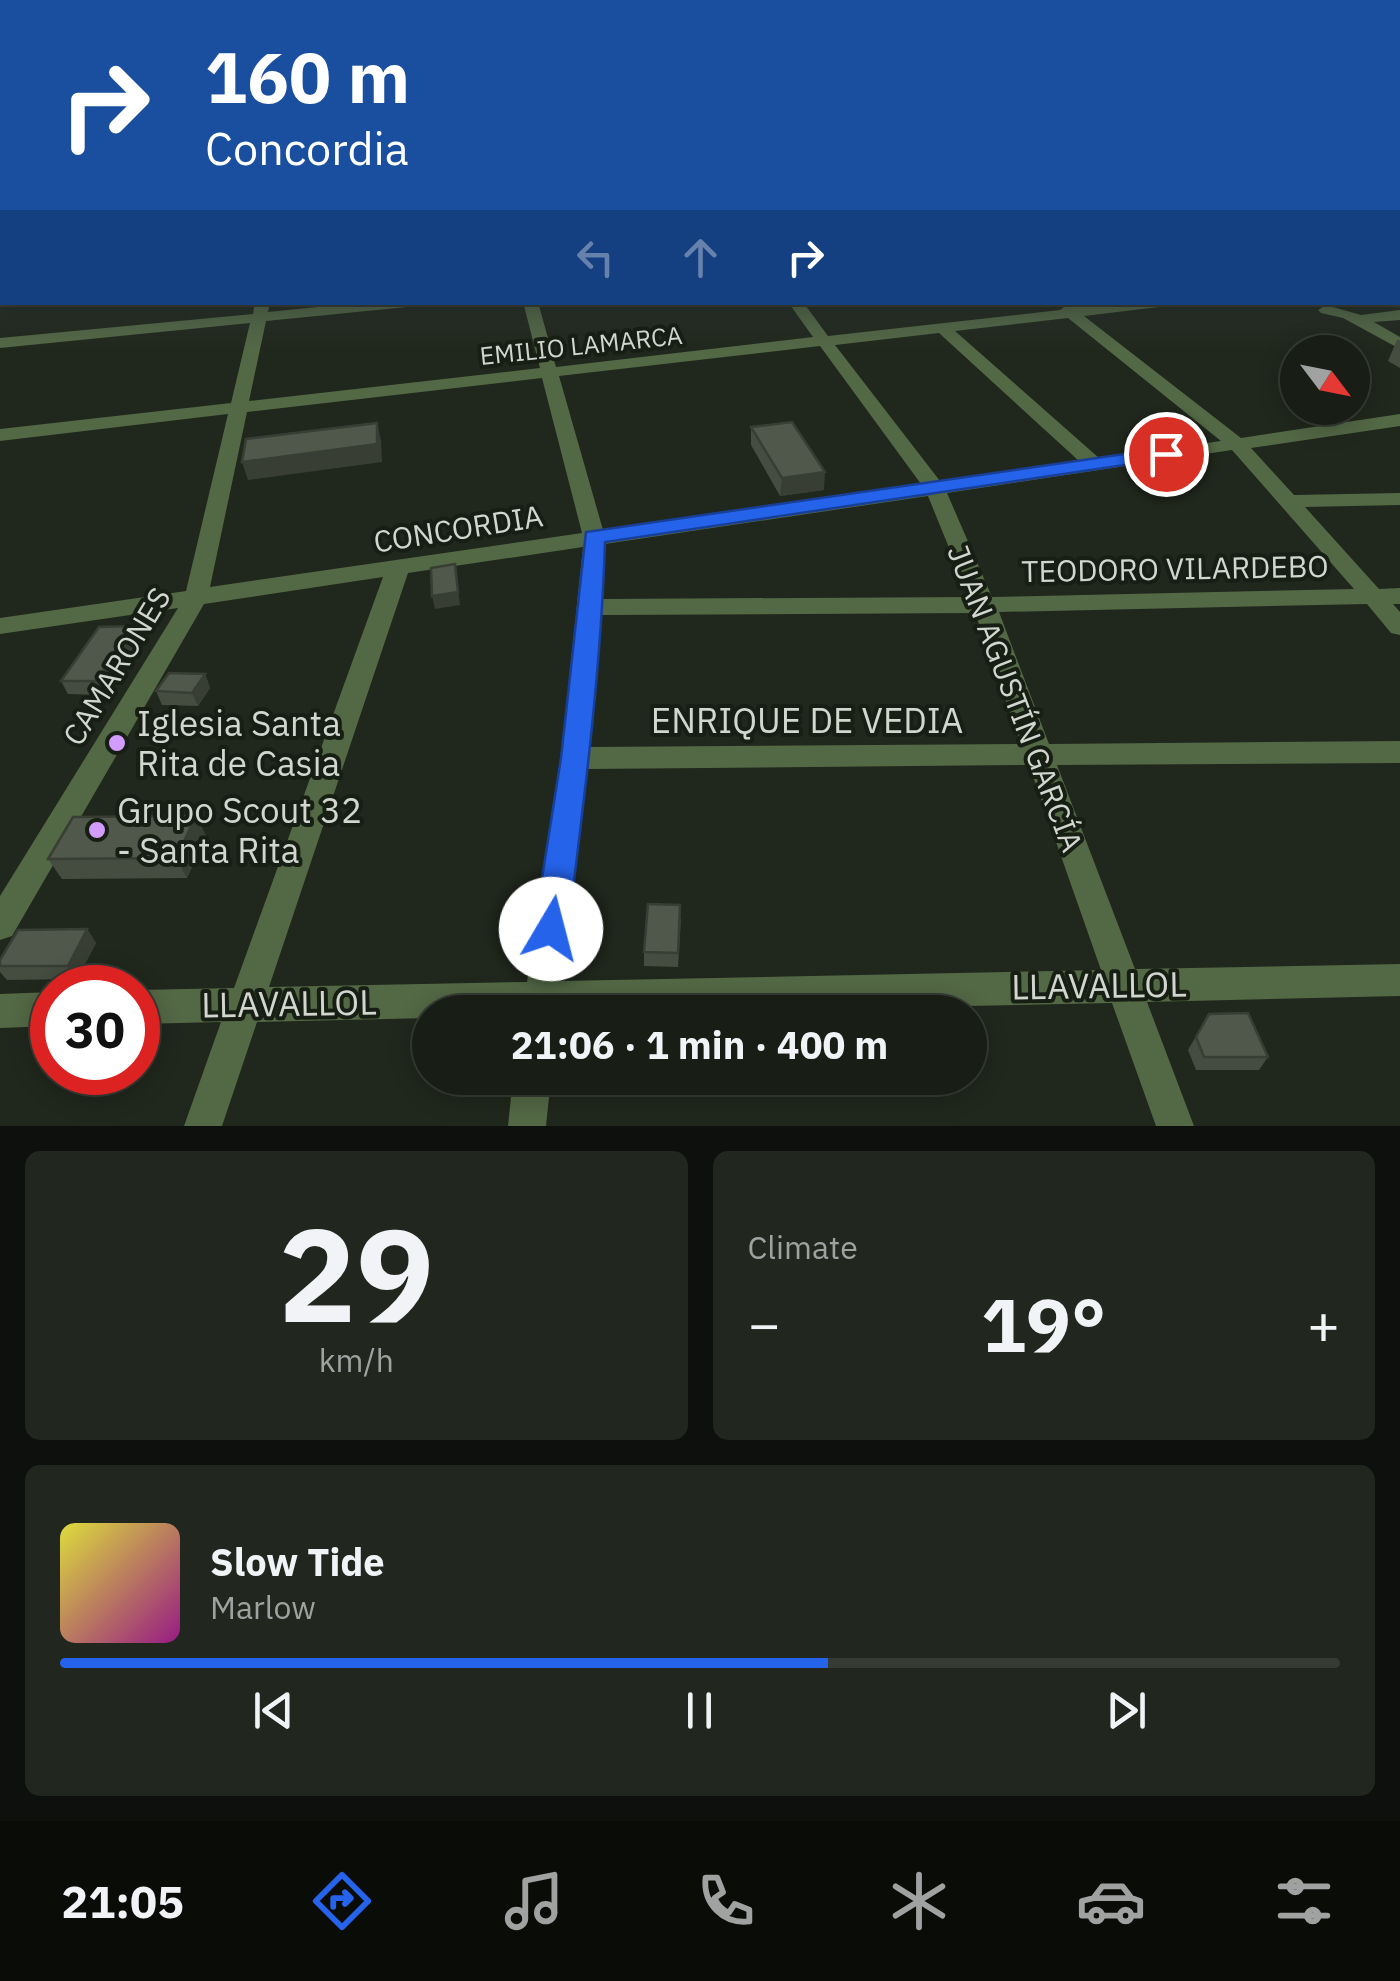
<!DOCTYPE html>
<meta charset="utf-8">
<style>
body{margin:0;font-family:"IBM Plex Sans",sans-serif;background:#21261e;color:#f1f3f6;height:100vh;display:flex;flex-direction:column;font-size:38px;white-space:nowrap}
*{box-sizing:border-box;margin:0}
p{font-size:32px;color:#9fa2a0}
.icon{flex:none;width:55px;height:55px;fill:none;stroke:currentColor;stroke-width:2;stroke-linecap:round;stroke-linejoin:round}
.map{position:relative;height:1126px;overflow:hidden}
.side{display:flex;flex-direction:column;gap:25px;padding:25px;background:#0d100c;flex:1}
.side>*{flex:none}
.guide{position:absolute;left:0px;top:0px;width:1400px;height:305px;box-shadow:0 5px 25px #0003,0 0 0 2px #363b34;background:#1a4fa0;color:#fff;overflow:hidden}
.needle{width:65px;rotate:122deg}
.tools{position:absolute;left:1280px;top:335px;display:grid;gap:20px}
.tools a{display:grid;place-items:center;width:90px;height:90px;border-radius:50%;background:#181d15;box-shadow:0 5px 25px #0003,0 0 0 2px #363b34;font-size:50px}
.speed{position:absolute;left:30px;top:965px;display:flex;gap:20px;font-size:50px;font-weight:700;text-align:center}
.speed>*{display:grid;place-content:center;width:130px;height:130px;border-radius:50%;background:#181d15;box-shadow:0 5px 25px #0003,0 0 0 2px #363b34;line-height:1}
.speed .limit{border:15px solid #d22;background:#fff;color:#111}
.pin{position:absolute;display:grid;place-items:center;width:85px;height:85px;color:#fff;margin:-42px;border:5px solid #fff;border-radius:50%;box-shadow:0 2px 10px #0007}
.me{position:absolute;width:110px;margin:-55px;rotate:8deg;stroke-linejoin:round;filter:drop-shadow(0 0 8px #0008)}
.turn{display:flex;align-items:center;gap:35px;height:210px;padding:0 40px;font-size:45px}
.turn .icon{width:130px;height:130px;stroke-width:2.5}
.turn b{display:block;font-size:70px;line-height:85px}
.lanes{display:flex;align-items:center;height:95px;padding:0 40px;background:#0003;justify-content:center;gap:50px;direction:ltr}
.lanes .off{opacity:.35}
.big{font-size:75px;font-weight:800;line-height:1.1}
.side .tile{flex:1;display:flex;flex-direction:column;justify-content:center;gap:15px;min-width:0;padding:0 35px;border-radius:15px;background:#21261e}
.side .dial{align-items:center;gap:0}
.dial b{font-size:130px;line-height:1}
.song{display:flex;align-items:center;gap:30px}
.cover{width:120px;height:120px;border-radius:15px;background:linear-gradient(135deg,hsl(60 70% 55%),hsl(310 70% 35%))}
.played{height:10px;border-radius:5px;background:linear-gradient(90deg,#2563eb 60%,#363b34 60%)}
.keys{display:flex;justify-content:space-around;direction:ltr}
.heat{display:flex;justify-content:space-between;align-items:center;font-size:55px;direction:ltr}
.side .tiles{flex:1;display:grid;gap:25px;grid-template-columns:1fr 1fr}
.tile:last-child{grid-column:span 2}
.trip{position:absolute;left:412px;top:995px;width:575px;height:100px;border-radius:50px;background:#181d15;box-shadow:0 5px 25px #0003,0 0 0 2px #363b34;font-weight:800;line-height:100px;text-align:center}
.dock{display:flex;height:160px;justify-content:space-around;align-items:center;background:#0a0c08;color:#9fa2a0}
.dock .icon{width:70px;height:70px}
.dock .on{color:#2563eb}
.dock b{font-size:45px;color:#f1f3f6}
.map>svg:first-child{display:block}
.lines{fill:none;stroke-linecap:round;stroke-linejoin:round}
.minor{fill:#536845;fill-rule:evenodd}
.wall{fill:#454c40}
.shaded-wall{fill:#383e34}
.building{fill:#50584b;stroke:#383e34;stroke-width:2.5}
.route{fill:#2563eb;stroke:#184099;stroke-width:2.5}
.poi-dot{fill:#d29cfd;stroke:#171e13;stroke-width:4}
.labels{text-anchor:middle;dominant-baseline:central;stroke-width:8;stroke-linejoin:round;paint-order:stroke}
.far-street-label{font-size:25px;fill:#d1d6ce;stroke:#171e13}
.street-label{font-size:30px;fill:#d1d6ce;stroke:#171e13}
.near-street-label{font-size:35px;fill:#d1d6ce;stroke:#171e13}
.near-poi-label{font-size:35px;fill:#d1d6ce;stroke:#171e13;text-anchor:start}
</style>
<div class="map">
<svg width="1400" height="1126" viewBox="0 0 1400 1126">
<rect width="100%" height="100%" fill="#20271c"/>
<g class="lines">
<!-- minor -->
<g class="minor">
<rect x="0" y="201" width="2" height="8"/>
<rect x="0" y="270" width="2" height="8"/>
<path d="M0 293 6 302 0 304Z"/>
<path d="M255 302H270L268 312 366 302H424L417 306 266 321 249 401 540 368 523 302H538L556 367 813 337 788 302H803L828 336 1060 310 1067 305 1174 302 1167 306 1084 316 1241 438 1400 414V426L1251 448 1294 495 1400 493V505L1305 507 1379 589 1400 588V604H1393L1400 612V635L1391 633 1367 604 999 612 1049 744 1400 741V763L1057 765 1135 969 1400 964V996L1147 1002 1194 1126H1156L1112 1003 667 1012H430V1018L257 1022 222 1126H184L221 1022 138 1024V990L234 988 383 577 204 604 12 936 0 940V896L178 608 0 634V618L186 591 228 414 0 441V429L231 403 250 323 0 348V338L253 314ZM1068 318 1221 441 1099 458 955 331ZM939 333 1079 461 940 481 835 345ZM820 346 921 484 603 530 559 376ZM542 378 582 533 210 587 247 412ZM1232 450 1354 589 992 597 947 493ZM928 496 969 597 603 599 605 544ZM583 547 561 758 527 982 269 987 408 573ZM975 613 1021 744 590 747 602 615ZM1029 765 1101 970 562 981 588 769Z"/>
<path d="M1326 305 1361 315 1400 310V320L1374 322 1400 337V349L1343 318 1321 313 1318 310Z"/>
<path d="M52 992V1026L0 1028V994Z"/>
<path d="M513 1078H551L546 1126H508Z"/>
</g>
</g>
<!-- wall -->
<g class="wall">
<path d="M1398 194H1400V304L1346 305 1341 302H1398Z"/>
<path d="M1397 340H1400V368L1388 361Z"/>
<path d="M751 427 824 490 780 496 751 445Z"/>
<path d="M140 639 103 695 68 694 61 681Z"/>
<path d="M205 674 210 688 198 706 162 705 156 691Z"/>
<path d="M196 816 206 836 187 878 62 879 48 859Z"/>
<path d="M681 918 678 967 644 966V952Z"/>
<path d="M87 929 96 943 77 979 7 980 0 972V960Z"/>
<path d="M1209 1014 1268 1057 1259 1070H1196L1188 1050Z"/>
<path d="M570 1078H618L617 1087 571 1086Z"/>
</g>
<!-- shaded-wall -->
<g class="shaded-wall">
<path d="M377 423 381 440 382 462 248 480 242 462Z"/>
<path d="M825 472 824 490 780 496 782 478Z"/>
<path d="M455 564 460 605 435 609 432 596Z"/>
<path d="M134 626 140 639 103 695 96 681Z"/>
<path d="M205 674 210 688 198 706 192 693Z"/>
<path d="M196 816 206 836 187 878 176 858Z"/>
<path d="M87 929 96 943 77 979 68 966Z"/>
</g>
<!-- building -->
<g class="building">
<rect x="1398" y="194" width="2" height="87"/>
<path d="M792 422 825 472 782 478 751 427Z"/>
<path d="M377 423V444L242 462 246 439Z"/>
<path d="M455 564 458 592 432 596 431 568Z"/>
<path d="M134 626 96 681H61L99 627Z"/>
<path d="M169 673 205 674 192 693 156 691Z"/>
<path d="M196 816 176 858 48 859 73 817Z"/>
<path d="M648 904 680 905 678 953 644 952Z"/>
<path d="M87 929 68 966H0V960L18 930Z"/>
<path d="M1248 1013 1268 1057H1204L1196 1037 1209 1014Z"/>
</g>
<!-- sky -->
<linearGradient id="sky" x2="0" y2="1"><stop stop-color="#12150f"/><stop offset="0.55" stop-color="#3c474b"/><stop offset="1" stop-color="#3c474b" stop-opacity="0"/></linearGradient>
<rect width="1400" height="351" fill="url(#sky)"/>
<!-- route -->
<path class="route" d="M1166 448 1172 450V458L605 542C601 672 584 800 568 929L563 940 551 944 539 940 534 929 561 758 586 532Z"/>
<!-- markers -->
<g class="poi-dot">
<circle cx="117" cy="743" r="10"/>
<circle cx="97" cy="830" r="10"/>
</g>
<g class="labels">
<!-- far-street labels -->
<g class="far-street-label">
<text transform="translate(581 345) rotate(-6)">EMILIO LAMARCA</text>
</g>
<!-- street labels -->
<g class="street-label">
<text transform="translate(458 528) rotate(-9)">CONCORDIA</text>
<text transform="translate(1175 568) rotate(-1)">TEODORO VILARDEBO</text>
<text transform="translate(116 666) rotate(-59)">CAMARONES</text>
<text transform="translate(1016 698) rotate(69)">JUAN AGUSTÍN GARCÍA</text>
</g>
<!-- near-street labels -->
<g class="near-street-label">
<text x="807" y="720">ENRIQUE DE VEDIA</text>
<text transform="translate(1099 985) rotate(-1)">LLAVALLOL</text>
<text transform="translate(289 1003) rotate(-1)">LLAVALLOL</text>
</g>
<!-- near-poi labels -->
<g class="near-poi-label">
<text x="137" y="723">Iglesia Santa<tspan x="137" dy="40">Rita de Casia</tspan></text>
<text x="117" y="810">Grupo Scout 32<tspan x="117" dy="40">- Santa Rita</tspan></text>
</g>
</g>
</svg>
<div class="tools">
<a><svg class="needle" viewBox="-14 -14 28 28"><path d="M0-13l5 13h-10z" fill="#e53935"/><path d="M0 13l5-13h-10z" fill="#9fa2a0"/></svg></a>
</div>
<div class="speed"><div class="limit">30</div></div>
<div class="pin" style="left:1166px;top:454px;background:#d93025"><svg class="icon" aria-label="arrive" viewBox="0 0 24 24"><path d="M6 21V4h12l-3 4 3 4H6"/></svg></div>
<svg class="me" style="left:551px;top:929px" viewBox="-20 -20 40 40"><circle r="19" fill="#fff"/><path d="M0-13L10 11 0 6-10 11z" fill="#2563eb"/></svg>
<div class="trip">21:06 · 1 min · 400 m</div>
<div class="guide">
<div class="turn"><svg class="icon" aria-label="right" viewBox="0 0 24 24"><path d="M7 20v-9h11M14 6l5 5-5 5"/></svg><div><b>160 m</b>Concordia</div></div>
<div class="lanes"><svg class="icon off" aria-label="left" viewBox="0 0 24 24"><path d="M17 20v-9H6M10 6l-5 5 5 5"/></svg><svg class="icon off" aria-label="ahead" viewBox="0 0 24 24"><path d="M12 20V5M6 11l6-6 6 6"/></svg><svg class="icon" aria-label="right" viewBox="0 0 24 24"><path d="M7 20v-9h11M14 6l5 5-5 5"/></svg></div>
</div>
</div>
<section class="side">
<div class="tiles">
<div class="tile dial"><b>29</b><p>km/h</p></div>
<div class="tile"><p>Climate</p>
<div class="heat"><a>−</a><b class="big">19°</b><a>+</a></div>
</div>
<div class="tile">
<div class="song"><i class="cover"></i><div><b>Slow Tide</b><p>Marlow</p></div></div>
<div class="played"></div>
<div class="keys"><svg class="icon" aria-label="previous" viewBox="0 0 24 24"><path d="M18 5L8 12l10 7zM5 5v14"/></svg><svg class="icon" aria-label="pause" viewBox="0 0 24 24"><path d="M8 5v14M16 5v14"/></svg><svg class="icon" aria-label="next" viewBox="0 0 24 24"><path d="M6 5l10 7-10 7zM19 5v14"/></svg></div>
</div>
</div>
</section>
<nav class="dock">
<b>21:05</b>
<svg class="icon on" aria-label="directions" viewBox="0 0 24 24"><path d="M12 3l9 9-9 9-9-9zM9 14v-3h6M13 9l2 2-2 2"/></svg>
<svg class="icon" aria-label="music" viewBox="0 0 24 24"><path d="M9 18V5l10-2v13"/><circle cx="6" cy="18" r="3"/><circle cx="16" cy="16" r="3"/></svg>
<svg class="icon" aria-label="phone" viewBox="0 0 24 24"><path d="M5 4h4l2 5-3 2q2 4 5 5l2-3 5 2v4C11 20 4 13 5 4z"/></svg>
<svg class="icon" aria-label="climate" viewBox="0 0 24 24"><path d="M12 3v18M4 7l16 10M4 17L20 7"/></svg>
<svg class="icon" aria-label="car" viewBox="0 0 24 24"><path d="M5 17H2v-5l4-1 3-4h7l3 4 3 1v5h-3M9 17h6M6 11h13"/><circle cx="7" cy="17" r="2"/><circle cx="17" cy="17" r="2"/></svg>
<svg class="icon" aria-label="filters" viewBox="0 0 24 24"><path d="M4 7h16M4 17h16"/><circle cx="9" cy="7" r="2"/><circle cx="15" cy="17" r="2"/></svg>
</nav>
